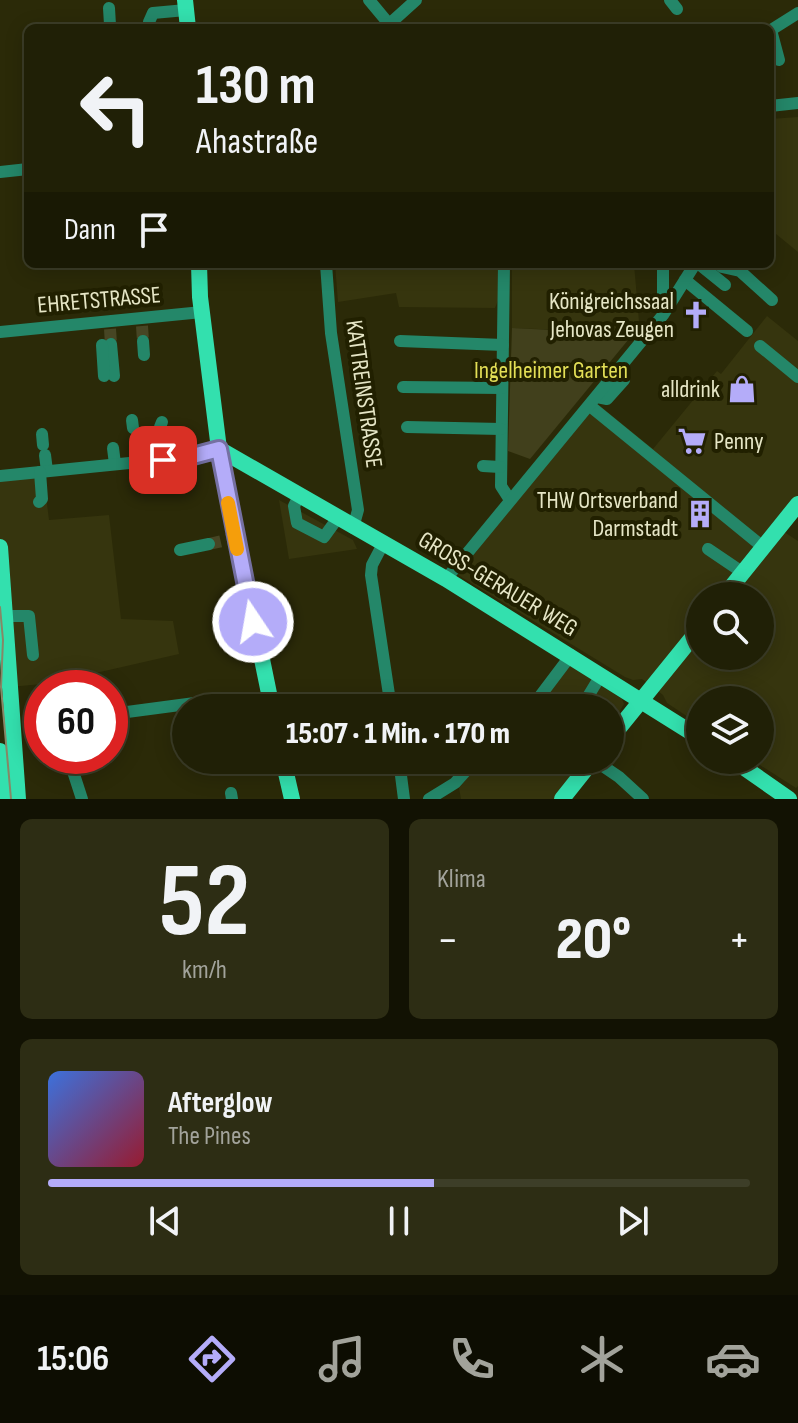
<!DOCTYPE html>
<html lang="de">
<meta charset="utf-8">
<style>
body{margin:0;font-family:"Sofia Sans Condensed",sans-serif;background:#2d2d14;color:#f1f3f6;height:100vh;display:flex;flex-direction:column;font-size:30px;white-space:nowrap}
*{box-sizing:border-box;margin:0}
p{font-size:26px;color:#a2a39b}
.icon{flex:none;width:44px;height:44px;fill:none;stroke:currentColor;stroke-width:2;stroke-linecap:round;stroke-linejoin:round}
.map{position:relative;height:799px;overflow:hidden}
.panel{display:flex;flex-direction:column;gap:20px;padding:20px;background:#121203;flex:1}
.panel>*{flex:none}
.banner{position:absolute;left:24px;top:24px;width:750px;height:244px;border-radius:12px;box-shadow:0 4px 20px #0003,0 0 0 2px #3d3e28;background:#202006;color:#f1f3f6;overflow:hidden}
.controls{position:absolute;left:686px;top:582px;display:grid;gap:16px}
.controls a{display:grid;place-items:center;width:88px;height:88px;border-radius:50%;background:#202006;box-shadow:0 4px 20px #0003,0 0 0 2px #3d3e28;font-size:40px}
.speed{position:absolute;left:24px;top:670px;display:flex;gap:16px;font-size:40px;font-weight:700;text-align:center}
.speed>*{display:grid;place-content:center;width:104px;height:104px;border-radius:50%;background:#202006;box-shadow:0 4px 20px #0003,0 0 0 2px #3d3e28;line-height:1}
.speed .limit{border:12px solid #d22;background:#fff;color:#111}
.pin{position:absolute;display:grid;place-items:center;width:68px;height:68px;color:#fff;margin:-34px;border-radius:16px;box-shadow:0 4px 12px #0006}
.me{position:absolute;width:88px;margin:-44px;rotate:348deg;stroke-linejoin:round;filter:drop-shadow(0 0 6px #0008)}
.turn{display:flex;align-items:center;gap:28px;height:168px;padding:0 40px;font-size:36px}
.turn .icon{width:104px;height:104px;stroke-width:2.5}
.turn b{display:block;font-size:56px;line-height:68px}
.then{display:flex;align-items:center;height:76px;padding:0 40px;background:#0003;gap:16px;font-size:30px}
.big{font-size:60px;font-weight:800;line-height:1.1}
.panel .widget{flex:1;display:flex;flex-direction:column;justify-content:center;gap:12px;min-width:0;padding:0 28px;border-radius:12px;background:#2d2d14}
.panel .dial{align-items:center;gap:0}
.dial b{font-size:104px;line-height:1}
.song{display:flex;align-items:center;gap:24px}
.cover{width:96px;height:96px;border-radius:12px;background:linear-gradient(135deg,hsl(220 70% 55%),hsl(350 70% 35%))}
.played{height:8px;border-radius:4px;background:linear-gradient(90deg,#b4acf9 55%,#3d3e28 55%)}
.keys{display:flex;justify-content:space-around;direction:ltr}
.heat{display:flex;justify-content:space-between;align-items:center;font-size:44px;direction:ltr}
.panel .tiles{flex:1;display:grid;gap:20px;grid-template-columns:1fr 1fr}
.widget:last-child{grid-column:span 2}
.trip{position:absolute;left:172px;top:694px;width:452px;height:80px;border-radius:40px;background:#202006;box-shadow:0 4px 20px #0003,0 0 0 2px #3d3e28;font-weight:800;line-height:80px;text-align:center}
.dock{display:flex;height:128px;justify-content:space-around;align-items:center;background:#0d0d02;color:#a2a39b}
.dock .icon{width:56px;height:56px}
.dock .current{color:#b4acf9}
.dock b{font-size:36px;color:#f1f3f6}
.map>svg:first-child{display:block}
.built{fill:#36350e;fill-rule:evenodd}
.green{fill:#41401c}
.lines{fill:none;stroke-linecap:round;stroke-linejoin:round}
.minor-tunnel{stroke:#474624;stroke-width:12;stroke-dasharray:12 6;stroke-linecap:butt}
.minor{stroke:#248769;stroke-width:12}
.major{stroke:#33e0ae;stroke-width:16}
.tram{stroke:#878766;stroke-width:2}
.route-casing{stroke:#7570a2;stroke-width:20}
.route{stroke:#b4acf9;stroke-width:14}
.slow{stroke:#f59e0b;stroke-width:14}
.labels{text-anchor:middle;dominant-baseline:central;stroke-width:8;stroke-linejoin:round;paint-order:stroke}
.street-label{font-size:24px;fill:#e6e6c6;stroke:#212000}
.poi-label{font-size:24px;fill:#e6e6c6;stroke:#212000;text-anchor:end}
.park-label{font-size:24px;fill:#e3df56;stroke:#212000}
</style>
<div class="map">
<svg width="798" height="799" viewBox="0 0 798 799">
<rect width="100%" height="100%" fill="#2b2a08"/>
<!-- built -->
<g class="built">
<path d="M798 117V252L770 229V119Z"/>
<path d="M335 264H504V285L495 308 399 307 396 293 338 302Z"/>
<path d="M512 264H634L640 333 512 328Z"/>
<path d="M767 316 798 341V504L778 528 798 541V786L796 788 752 760H760V700H700V725L667 703 663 695 642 679 633 680 625 677 458 575 594 401 653 449 717 371 721 374ZM700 596H760V656H700Z"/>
<path d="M43 472 49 520 109 515 121 619 173 621 179 654 52 683 10 687 0 545V476Z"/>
<path d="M279 500 353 540 357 549 289 559Z"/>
<path d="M561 660 622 699 624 704 610 727V708H523Z"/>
<path d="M481 760H585L555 799H461L459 788Z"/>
</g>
<!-- green -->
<path class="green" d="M512 328 633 334 530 459 508 451Z"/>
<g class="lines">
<!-- minor-tunnel -->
<g class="minor-tunnel">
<path d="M142 326 143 341"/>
<path d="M110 329 111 344"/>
<path d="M209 544 235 538"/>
</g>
<!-- minor -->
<g class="minor">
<path d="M369 0 389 24"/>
<path d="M670 0 677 9"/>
<path d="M109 8 110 25"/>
<path d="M149 28V22L153 13 186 10"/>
<path d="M385 28 416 0"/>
<path d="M779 60 771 30 798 13"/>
<path d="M770 106 798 103"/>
<path d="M0 172 28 169"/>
<path d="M326 264 331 333 358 510 353 528"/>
<path d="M504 264 501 486 510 500"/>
<path d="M663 264V300L669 306"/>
<path d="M699 264 725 285"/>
<path d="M718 264 722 267 740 271 772 300"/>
<path d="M685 280 747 331"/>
<path d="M0 332 202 312"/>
<path d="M143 341 144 355"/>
<path d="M400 341 503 345"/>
<path d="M111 344 114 376"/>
<path d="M102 345 104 376"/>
<path d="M760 346 798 377"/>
<path d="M403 387 502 388"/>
<path d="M597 397 607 399 624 380"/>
<path d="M590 406 763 547"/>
<path d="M132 420 133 428"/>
<path d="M160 427 162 422"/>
<path d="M407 427 501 429"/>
<path d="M42 434 43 445"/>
<path d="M162 443 163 460"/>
<path d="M139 445 141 462"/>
<path d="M113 448 115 464"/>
<path d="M45 455 47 471"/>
<path d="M483 466 500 467"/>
<path d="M0 476 189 457 219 449"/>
<path d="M299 496 294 506 297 523 324 537 337 519"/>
<path d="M39 502 42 499 40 472"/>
<path d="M383 544 372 565 371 575 391 708"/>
<path d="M708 549 742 572"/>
<path d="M180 550 209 544"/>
<path d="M446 579 663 315 695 264"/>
<path d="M6 616H29L33 655"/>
<path d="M531 708 571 655"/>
<path d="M581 708 601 675"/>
<path d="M110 718 127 712 210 701"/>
<path d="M71 756 69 759 82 799"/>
<path d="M399 760 404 799"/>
<path d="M594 760 619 777 643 799"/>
<path d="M231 793 232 799"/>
<path d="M429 799 455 783 472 764"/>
</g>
<!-- major -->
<g class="major">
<path d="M185 0 188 28"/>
<path d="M199 264 200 297 219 449 272 708"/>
<path d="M219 449 446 579 700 738"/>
<path d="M0 547 18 799"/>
<path d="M724 596 798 504"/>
<path d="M610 739 700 628"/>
<path d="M0 751 5 799"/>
<path d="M283 760 292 799"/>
<path d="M733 760 789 799"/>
<path d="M562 799 593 760"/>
</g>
<!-- tram -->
<path class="tram" d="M0 607 3 640 1 687 11 799"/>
</g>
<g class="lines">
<defs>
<path id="route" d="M163 460 189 457 219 449 253 622"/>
</defs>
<!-- route casing -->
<use href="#route" class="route-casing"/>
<!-- route -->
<use href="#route" class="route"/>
<!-- slow -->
<path class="slow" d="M228 503 237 549"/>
</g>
<!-- icons -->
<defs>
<symbol id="church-bare" viewBox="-9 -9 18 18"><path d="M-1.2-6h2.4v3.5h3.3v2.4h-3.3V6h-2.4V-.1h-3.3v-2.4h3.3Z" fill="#b4acf9" stroke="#212000" stroke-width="2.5" paint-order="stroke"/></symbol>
<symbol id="shop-bare" viewBox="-9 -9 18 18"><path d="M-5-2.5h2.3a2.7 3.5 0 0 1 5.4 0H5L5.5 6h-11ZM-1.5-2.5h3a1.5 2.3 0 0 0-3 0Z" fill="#b4acf9" stroke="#212000" stroke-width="2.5" paint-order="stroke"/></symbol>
<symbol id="supermarket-bare" viewBox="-9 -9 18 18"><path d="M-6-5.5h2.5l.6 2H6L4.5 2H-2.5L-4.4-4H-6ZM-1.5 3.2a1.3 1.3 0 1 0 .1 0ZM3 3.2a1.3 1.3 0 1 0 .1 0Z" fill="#b4acf9" stroke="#212000" stroke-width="2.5" paint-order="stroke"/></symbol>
<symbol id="building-bare" viewBox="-9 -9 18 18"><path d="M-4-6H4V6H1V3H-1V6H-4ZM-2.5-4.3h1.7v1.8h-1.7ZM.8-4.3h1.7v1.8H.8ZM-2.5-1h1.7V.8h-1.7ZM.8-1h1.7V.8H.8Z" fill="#b4acf9" stroke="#212000" stroke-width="2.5" paint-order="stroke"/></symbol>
</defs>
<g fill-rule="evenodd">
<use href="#church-bare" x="676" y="295" width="40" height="40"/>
<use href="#shop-bare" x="722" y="369" width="40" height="40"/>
<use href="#supermarket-bare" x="672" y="421" width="40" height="40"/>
<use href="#building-bare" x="680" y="494" width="40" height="40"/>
</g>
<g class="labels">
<!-- street labels -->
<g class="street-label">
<text transform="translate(99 300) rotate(-5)">EHRETSTRASSE</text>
<text transform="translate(364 394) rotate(82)">KATTREINSTRASSE</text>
<text transform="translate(498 584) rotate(31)">GROSS-GERAUER WEG</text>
</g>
<!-- poi labels -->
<g class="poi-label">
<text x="674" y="301">Königreichssaal<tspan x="674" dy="28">Jehovas Zeugen</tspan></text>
<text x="720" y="389">alldrink</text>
<text x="714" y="441" text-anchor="start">Penny</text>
<text x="678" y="500">THW Ortsverband<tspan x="678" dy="28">Darmstadt</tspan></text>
</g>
<!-- park labels -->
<g class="park-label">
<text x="551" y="370">Ingelheimer Garten</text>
</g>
</g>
</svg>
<div class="controls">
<a><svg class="icon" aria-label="search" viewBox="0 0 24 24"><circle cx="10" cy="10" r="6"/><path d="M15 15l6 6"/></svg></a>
<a><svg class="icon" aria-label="layers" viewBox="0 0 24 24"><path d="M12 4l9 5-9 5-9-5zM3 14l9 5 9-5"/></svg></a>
</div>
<div class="speed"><div class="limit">60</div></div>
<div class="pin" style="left:163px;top:460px;background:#d93025"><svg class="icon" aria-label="arrive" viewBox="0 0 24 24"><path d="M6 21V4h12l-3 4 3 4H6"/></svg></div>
<svg class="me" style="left:253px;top:622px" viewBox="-20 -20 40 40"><circle r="17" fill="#b4acf9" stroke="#fff" stroke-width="3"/><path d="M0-11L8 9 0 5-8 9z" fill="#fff"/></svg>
<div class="trip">15:07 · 1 Min. · 170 m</div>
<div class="banner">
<div class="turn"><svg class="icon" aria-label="left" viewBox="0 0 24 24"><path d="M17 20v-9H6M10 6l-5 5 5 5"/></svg><div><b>130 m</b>Ahastraße</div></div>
<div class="then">Dann<svg class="icon" aria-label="arrive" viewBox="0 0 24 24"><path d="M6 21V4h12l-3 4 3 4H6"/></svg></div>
</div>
</div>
<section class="panel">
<div class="tiles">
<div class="widget dial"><b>52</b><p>km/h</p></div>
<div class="widget"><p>Klima</p>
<div class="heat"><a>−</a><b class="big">20°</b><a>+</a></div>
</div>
<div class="widget">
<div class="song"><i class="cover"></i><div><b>Afterglow</b><p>The Pines</p></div></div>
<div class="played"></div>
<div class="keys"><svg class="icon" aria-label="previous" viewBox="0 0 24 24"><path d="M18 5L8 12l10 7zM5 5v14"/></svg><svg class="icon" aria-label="pause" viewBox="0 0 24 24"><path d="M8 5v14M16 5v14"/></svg><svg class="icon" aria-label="next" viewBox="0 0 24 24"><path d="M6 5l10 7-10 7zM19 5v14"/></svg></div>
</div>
</div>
</section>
<nav class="dock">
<b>15:06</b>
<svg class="icon current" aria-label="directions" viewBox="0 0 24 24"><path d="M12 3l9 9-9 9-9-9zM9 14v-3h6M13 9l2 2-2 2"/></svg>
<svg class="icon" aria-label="music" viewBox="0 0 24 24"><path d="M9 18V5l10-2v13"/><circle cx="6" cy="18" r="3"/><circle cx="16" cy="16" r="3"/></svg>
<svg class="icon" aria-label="phone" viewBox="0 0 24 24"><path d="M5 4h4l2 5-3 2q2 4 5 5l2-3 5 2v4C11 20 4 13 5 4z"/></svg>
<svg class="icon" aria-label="climate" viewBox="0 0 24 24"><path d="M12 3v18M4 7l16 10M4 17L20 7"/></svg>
<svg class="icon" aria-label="car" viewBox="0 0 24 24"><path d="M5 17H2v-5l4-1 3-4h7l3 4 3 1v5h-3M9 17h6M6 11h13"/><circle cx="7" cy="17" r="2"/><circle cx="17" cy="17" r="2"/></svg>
</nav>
